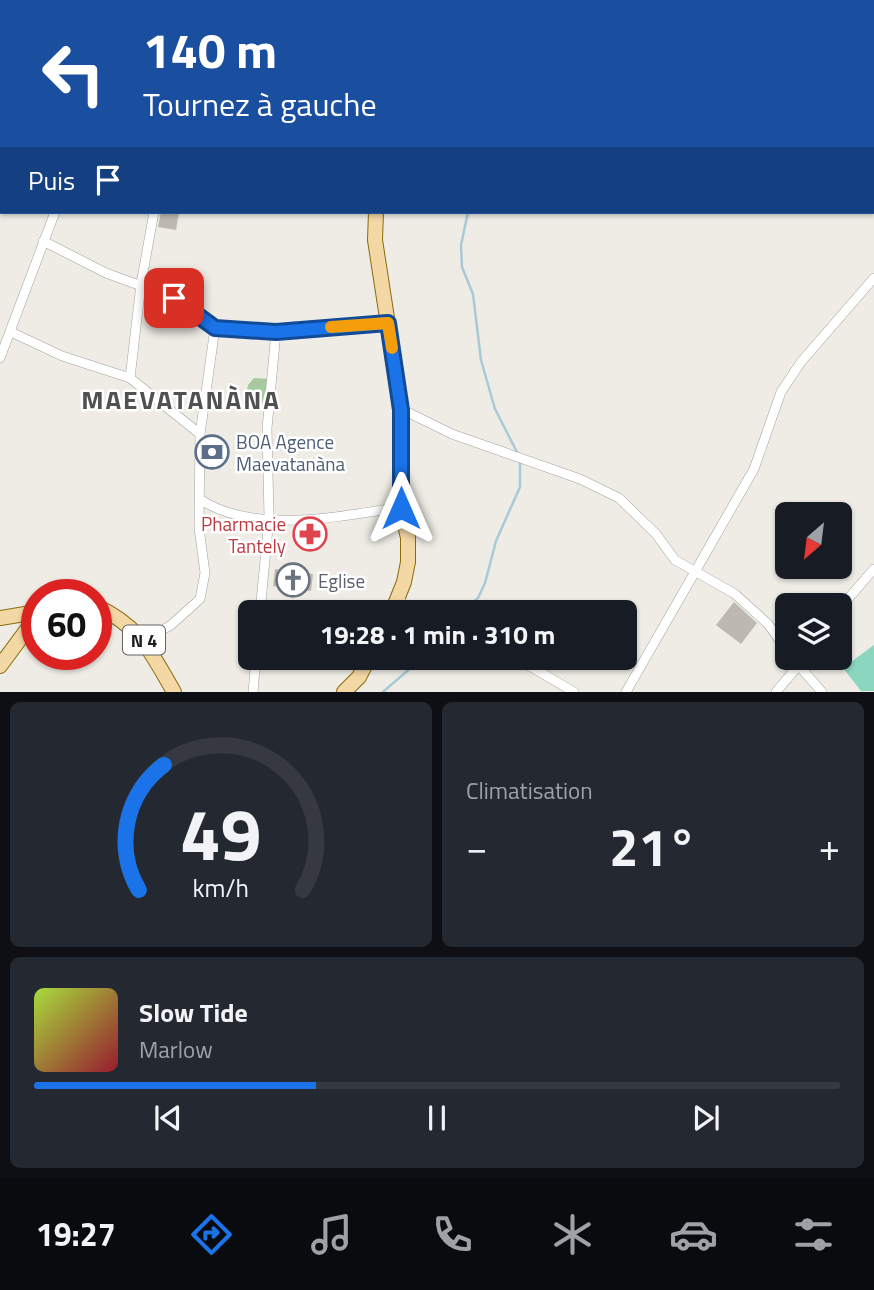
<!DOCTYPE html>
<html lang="fr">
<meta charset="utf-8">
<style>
body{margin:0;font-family:"Titillium Web",sans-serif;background:#242831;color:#f1f3f6;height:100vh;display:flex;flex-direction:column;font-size:26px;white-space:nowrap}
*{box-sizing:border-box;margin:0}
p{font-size:23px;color:#9ea1a6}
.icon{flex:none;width:38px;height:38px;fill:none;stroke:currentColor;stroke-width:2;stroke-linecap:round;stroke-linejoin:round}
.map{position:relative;height:692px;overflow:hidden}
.sheet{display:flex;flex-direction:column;gap:10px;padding:10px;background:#0d0f14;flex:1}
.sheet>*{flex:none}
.top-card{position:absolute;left:0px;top:0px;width:875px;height:214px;box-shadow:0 2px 5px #0004;background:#1a4fa0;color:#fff;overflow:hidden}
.needle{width:46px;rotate:208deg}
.tools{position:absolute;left:775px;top:502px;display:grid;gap:14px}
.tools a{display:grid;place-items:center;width:77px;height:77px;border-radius:10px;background:#171b24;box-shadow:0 2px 5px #0004;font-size:35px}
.speed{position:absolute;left:21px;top:579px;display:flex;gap:14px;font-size:35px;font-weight:700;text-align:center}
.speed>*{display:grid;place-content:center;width:91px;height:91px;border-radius:50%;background:#171b24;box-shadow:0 2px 5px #0004;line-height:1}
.speed .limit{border:10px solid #d22;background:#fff;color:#111}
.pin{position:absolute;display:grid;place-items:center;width:60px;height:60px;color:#fff;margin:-30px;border-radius:14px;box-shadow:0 4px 10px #0006}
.me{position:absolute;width:77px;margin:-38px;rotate:0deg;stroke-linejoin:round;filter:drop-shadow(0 0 5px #0008)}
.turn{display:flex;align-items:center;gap:24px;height:147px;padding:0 28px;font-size:32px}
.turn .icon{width:91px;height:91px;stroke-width:2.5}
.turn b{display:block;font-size:49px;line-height:60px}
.then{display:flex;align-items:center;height:66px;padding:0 28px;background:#0003;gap:14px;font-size:26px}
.big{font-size:52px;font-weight:700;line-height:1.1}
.sheet .tile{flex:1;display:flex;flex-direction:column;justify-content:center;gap:10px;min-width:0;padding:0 24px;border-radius:10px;background:#242831}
.sheet .dial{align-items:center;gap:0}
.dial svg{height:182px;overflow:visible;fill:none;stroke:#363941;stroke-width:7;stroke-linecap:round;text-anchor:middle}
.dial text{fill:#f1f3f6;stroke:none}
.song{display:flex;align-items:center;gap:21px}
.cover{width:84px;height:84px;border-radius:10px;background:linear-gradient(135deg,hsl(80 70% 55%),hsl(350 70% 35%))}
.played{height:7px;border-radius:4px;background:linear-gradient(90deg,#1a73e8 35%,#363941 35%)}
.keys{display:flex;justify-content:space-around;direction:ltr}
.heat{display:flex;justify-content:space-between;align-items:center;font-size:38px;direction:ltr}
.sheet .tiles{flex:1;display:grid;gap:10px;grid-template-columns:1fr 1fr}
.tile:last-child{grid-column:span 2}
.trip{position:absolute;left:238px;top:600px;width:399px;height:70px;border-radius:10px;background:#171b24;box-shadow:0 2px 5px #0004;font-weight:700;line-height:70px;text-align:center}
.tabs{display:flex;height:112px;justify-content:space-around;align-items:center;background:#090b0e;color:#9ea1a6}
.tabs .icon{width:49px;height:49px}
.tabs .on{color:#1a73e8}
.tabs b{font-size:32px;color:#f1f3f6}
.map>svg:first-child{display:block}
.forest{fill:#a6c99e}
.pitch{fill:#8ad6bf}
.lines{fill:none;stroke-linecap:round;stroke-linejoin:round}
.stream{stroke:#a9c9d7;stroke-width:2.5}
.building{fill:#beb8b2}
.street-casing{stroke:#a2a2a2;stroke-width:10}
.primary-casing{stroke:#8a6c0e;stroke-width:16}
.street{stroke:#fff;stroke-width:9}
.primary{stroke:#f3d8a5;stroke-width:14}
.route-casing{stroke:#114b97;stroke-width:18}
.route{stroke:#1a73e8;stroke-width:12}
.slow{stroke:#f59e0b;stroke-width:12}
.labels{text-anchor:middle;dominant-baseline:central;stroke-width:5;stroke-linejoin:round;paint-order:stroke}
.shield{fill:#fff;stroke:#626262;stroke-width:2}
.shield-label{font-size:18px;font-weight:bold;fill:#1e1e1e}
.service-label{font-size:19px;fill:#4e5e75;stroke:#fff;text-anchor:start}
.health-label{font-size:19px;fill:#be3a42;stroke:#fff;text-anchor:end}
.worship-label{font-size:19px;fill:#5b616d;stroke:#fff;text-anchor:start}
.district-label{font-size:26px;font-weight:bold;letter-spacing:2px;fill:#515151;stroke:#fff}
</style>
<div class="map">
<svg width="874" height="692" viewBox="0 0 874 692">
<rect width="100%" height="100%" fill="#eeece5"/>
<!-- forest -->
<path class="forest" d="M254 378 271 379 267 407 244 406 248 385Z"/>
<!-- pitch -->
<path class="pitch" d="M874 645V691H861L843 668Z"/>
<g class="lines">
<!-- stream -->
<g class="stream">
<path d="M624 2 627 0"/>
<path d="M468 212 461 245 462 267 473 294 481 360 495 409 519 456"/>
<path d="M462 612 478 598 485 583 496 541 520 487V462"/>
<path d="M383 692 422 658"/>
</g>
</g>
<!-- building -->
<g class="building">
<path d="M161 212H179L176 230 158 227Z"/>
<path d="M275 569 313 574 311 591 273 586Z"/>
<path d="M734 602 757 623 741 644 716 625Z"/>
</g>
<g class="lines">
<defs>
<g id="street">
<path d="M97 2V0"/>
<path d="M43 241 106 273 174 298 215 328 200 434 199 528 205 573 200 599 171 625 144 641"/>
<path d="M215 328 276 332 388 323"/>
<path d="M11 332 62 356 130 378 200 434"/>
<path d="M0 358 55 212"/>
<path d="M130 378 141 284 154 212"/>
<path d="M401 409 452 434 580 479 619 498 656 534 675 560 735 594 768 624 788 652"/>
<path d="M201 500C256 535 341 516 401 507"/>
<path d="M397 601 423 612"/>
<path d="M840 608 874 569"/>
<path d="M260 612 269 518 267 428 276 332"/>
<path d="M516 658 574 692"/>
<path d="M792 658 822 692"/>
<path d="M253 692 256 658"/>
<path d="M626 692 754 469 781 392 801 362 874 278"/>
<path d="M776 692 798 666"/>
</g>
<g id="primary">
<path d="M608 2 609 0"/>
<path d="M376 212 375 240 401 409V507L408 538V562L404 582 392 612"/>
<path d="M96 606C141 627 150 651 174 692"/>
<path d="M0 618 37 612"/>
<path d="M0 666 37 616"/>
<path d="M344 692 359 677 369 658"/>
</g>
</defs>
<!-- street casing -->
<use href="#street" class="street-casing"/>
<!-- primary casing -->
<use href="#primary" class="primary-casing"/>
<!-- street -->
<use href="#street" class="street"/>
<!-- primary -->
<use href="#primary" class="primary"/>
</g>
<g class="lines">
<defs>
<path id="route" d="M174 298 215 328 276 332 388 323 401 410V508"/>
</defs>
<!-- route casing -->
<use href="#route" class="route-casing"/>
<!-- route -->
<use href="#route" class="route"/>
<!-- slow -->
<path class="slow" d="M331 327 388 323 392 348"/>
</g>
<!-- icons -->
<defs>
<symbol id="bank-ring" viewBox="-11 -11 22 22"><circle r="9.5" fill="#fff" stroke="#5c6f8a" stroke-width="1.5"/><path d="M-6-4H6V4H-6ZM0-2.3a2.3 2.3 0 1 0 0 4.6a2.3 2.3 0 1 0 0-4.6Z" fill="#5c6f8a"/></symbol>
<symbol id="pharmacy-ring" viewBox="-11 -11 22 22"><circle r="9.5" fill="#fff" stroke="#e0444e" stroke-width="1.5"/><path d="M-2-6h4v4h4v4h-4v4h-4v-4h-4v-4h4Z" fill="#e0444e"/></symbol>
<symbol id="church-ring" viewBox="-11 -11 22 22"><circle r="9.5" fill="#fff" stroke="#6b7280" stroke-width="1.5"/><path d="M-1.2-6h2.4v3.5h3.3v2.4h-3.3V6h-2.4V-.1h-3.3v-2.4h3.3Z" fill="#6b7280"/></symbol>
</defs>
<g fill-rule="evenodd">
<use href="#bank-ring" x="193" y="433" width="38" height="38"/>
<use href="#pharmacy-ring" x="291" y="515" width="38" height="38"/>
<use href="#church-ring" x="274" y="561" width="38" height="38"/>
</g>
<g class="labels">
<!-- shield labels -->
<rect class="shield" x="123" y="625.5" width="42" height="29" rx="5"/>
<g class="shield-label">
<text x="144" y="640">N 4</text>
</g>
<!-- service labels -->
<g class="service-label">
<text x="236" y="441">BOA Agence<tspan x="236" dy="22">Maevatanàna</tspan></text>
</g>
<!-- health labels -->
<g class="health-label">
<text x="286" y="523">Pharmacie<tspan x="286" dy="22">Tantely</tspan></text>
</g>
<!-- worship labels -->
<g class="worship-label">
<text x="318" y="580">Eglise</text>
</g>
<!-- district labels -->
<g class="district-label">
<text x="181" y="399">MAEVATANÀNA</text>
</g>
</g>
</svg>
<div class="tools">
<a><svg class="needle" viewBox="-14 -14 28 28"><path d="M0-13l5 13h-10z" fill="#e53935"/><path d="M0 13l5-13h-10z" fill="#9ea1a6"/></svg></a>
<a><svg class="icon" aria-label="layers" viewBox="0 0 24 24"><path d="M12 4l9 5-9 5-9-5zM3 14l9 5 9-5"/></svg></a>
</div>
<div class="speed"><div class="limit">60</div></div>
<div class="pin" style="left:174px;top:298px;background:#d93025"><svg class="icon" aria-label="arrive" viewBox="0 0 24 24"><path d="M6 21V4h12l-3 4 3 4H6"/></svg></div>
<svg class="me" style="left:401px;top:508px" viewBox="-20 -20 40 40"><path d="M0-17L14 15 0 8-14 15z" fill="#1a73e8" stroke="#fff" stroke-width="4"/></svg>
<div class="trip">19:28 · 1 min · 310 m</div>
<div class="top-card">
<div class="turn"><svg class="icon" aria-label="left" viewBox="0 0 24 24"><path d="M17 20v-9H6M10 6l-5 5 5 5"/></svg><div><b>140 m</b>Tournez à gauche</div></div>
<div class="then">Puis<svg class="icon" aria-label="arrive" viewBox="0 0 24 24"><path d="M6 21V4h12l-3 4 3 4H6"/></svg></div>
</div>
</div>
<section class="sheet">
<div class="tiles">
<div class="tile dial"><svg viewBox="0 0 100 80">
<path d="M14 69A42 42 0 1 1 86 69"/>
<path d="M14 69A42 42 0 0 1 25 14" stroke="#1a73e8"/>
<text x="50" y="56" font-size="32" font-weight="700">49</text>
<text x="50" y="72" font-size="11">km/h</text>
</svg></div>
<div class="tile"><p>Climatisation</p>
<div class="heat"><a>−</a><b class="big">21°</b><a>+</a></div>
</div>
<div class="tile">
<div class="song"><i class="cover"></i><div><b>Slow Tide</b><p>Marlow</p></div></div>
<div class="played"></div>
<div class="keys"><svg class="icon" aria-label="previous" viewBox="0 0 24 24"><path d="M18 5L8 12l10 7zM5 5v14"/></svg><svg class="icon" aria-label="pause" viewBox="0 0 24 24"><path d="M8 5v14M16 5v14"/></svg><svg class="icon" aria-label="next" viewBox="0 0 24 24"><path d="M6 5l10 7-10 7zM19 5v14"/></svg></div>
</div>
</div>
</section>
<nav class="tabs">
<b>19:27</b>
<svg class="icon on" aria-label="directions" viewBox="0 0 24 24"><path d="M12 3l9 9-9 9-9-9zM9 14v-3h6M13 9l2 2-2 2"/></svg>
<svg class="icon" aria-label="music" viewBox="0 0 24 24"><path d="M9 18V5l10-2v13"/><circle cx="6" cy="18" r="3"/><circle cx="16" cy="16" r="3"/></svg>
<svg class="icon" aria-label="phone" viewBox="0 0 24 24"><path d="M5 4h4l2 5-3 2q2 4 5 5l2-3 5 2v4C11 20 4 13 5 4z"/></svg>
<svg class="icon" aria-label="climate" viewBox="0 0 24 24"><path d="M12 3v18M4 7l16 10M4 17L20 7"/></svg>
<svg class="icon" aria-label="car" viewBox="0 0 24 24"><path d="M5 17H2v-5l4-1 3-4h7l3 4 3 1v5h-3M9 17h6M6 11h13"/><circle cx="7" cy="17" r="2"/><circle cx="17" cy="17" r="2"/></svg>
<svg class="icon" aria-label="filters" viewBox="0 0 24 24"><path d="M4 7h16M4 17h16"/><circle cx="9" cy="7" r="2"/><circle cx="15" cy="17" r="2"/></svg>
</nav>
